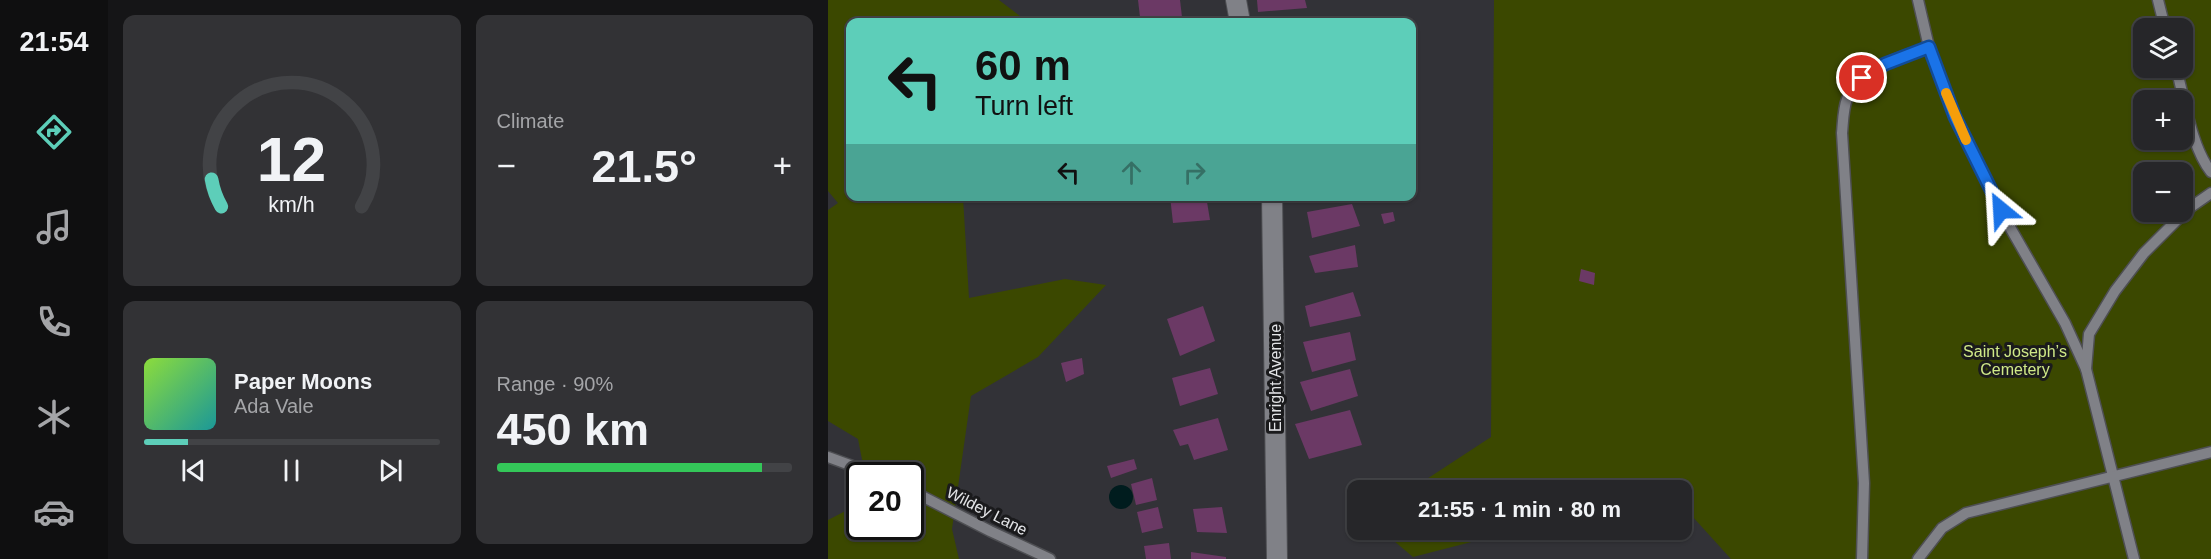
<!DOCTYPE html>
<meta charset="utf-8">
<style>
body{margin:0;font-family:Helvetica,sans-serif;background:#323235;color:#f1f3f6;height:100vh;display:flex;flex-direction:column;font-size:22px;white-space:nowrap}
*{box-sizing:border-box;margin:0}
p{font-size:20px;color:#a4a5a8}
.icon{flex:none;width:33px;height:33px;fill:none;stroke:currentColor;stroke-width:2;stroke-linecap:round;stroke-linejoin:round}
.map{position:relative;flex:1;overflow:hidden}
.drawer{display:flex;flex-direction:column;gap:15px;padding:15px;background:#151517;width:720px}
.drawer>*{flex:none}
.banner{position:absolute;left:18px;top:18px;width:570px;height:183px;border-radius:12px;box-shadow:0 2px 4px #0004,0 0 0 2px #424346;background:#5dceb9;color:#111;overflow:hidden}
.controls{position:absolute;left:1305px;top:18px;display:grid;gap:12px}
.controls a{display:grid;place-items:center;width:60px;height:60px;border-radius:12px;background:#262629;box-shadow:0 2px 4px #0004,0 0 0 2px #424346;font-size:30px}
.speed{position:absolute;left:18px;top:462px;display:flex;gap:12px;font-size:30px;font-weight:700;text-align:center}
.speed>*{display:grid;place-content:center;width:78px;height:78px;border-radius:50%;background:#262629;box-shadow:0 2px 4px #0004,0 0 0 2px #424346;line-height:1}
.speed .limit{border:3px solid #111;border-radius:9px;background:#fff;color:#111}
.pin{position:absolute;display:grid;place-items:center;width:51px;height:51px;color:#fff;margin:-26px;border:3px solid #fff;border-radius:50%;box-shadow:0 2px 6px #0007}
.me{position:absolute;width:66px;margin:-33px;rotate:333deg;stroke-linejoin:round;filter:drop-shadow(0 0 4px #0008)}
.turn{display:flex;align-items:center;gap:21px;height:126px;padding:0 30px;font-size:27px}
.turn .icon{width:78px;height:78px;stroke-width:2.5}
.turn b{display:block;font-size:42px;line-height:51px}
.lanes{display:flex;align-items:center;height:57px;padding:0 30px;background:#0003;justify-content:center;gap:30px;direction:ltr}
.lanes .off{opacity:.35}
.big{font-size:45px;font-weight:800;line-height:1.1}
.drawer .card{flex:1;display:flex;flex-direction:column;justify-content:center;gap:9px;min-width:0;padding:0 21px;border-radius:12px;background:#323235}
.drawer .dial{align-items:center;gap:0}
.dial svg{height:156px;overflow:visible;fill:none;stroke:#424346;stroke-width:7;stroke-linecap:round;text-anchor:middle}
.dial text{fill:#f1f3f6;stroke:none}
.song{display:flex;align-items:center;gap:18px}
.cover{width:72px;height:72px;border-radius:9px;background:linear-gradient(135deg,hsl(90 70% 55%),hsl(180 70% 35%))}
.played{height:6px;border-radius:3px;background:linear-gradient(90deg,#5dceb9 15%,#424346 15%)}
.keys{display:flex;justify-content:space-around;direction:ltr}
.heat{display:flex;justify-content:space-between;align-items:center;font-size:33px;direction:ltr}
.charge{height:9px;border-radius:4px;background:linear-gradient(90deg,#34c759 90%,#424346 0)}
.drawer .tiles{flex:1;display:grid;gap:15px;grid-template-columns:repeat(2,1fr)}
.trip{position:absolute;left:519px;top:480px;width:345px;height:60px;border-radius:12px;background:#262629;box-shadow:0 2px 4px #0004,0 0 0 2px #424346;font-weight:800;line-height:60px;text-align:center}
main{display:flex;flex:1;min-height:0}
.tabs{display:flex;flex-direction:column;width:108px;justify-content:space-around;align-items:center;background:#0f0f10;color:#a4a5a8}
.tabs .icon{width:42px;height:42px}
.tabs .active{color:#5dceb9}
.tabs b{font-size:27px;color:#f1f3f6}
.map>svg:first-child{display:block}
.green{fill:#3b4800;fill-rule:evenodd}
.water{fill:#001c1e}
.building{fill:#6b3965}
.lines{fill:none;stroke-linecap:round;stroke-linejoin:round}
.lane-casing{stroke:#4e4f53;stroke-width:13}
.street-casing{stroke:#4e4f53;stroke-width:22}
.lane{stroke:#808187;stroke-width:10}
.street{stroke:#808187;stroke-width:20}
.route-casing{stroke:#114b97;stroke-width:15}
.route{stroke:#1a73e8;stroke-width:10}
.slow{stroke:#f59e0b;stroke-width:10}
.labels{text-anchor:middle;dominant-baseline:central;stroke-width:6;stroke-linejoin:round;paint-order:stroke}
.park-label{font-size:16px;fill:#d0e988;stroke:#1a1a1c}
.street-label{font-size:16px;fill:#e3e4e7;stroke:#1a1a1c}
</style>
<main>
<nav class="tabs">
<b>21:54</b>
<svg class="icon active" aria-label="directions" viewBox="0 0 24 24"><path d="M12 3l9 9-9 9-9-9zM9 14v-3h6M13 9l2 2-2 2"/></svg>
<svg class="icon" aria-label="music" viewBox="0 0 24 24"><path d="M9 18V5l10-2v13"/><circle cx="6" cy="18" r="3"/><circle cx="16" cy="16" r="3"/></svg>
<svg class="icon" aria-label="phone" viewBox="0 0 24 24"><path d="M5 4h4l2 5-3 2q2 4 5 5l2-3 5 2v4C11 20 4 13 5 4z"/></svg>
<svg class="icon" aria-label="climate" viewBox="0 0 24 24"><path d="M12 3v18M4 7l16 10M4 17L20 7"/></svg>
<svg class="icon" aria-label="car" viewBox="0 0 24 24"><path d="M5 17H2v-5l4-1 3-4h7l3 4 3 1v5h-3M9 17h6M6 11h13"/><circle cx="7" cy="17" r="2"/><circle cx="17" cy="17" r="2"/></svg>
</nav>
<section class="drawer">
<div class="tiles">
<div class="card dial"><svg viewBox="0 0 100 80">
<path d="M14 69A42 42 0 1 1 86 69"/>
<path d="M14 69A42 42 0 0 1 9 55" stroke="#5dceb9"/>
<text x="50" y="56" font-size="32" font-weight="700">12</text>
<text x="50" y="72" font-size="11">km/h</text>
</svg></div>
<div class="card"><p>Climate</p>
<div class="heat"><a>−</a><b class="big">21.5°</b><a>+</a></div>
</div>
<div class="card">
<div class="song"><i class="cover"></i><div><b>Paper Moons</b><p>Ada Vale</p></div></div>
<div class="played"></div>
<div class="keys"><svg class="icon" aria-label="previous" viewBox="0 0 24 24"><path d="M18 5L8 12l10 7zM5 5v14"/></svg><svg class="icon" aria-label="pause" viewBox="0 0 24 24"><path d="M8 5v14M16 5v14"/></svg><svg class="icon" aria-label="next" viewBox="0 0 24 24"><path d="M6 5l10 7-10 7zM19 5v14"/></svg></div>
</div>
<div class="card"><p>Range · 90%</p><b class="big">450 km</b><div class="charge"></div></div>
</div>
</section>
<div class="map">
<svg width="1383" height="559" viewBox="0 0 1383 559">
<rect width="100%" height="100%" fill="#323237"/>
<!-- green -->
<g class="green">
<path d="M0 0H171L200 22H22V196L135 197 141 298 237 279 278 285 210 357 143 396 124 529 131 559H0V520L31 504 32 526H82V476L37 475 30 439 0 421V210L10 203 0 191Z"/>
<path d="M666 0H1383V559H903L854 505V490H582L663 437ZM1316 28H1354V68H1316ZM1316 100H1354V140H1316ZM1316 172H1354V212H1316Z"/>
<path d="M553 530H690L585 557Z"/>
</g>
<!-- water -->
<circle class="water" cx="293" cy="497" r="12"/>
<!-- building -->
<g class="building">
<path d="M310 0H352L354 17H312Z"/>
<path d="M429 0H477L479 8 430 12Z"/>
<path d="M452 16 454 22H431Z"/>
<path d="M342 196H378L382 220 345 223Z"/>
<path d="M524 204 532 226 484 238 479 212Z"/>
<path d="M565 212 567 221 556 224 553 214Z"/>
<path d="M527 245 530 267 487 273 481 256Z"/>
<path d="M753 269 767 273 766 285 751 281Z"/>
<path d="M525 292 533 316 482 327 477 306Z"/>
<path d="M375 306 387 341 352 356 339 319Z"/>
<path d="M522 332 528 360 484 372 475 342Z"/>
<path d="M254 358 256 374 238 382 233 363Z"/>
<path d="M382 368 390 394 352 406 344 378Z"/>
<path d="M522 369 530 396 483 411 472 382Z"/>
<path d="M522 410 534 445 481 459 467 424Z"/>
<path d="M390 418 400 450 366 460 360 444 352 446 345 430Z"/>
<path d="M306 459 309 469 283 478 279 466Z"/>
<path d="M324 478 329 500 308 505 303 484Z"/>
<path d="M330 507 335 528 314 533 309 512Z"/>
<path d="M394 507 399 533 369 532 365 509Z"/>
<path d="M341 543 343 559H318L316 546Z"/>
<path d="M363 552 398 557V559H363Z"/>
</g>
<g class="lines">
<defs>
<g id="lane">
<path d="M1090 0 1101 47 1127 117 1183 229 1237 323 1258 369 1306 559"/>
<path d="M1330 0 1337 28"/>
<path d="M1348 68C1357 100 1363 146 1383 172"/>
<path d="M1258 369 1261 334 1287 291 1316 253 1360 209 1383 193"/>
<path d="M0 457 52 476"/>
<path d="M82 490 162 531 222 559"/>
<path d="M1034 559 1036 483 1014 133C1015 123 1015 109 1019 99 1033 67 1071 58 1101 47"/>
<path d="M1090 559 1114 528 1138 513 1383 452"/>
</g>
<g id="street">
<path d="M408 0 412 22"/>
<path d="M444 196 449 559"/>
</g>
</defs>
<!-- lane casing -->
<use href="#lane" class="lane-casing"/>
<!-- street casing -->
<use href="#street" class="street-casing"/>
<!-- lane -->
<use href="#lane" class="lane"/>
<!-- street -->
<use href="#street" class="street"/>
</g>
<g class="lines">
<defs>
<path id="route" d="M1034 78 1057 64 1101 47 1127 117 1173 210"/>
</defs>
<!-- route casing -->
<use href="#route" class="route-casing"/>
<!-- route -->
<use href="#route" class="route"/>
<!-- slow -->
<path class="slow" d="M1118 93 1138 140"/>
</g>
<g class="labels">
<!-- park labels -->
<g class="park-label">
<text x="1187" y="351">Saint Joseph’s<tspan x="1187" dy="18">Cemetery</tspan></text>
</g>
<!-- street labels -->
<g class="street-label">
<text transform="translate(447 378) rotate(-90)">Enright Avenue</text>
<text transform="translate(159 511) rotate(27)">Wildey Lane</text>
</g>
</g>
</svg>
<div class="controls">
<a><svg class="icon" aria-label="layers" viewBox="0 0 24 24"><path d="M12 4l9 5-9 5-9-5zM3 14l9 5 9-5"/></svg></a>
<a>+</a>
<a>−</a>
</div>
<div class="speed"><div class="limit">20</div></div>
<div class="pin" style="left:1034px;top:78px;background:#d93025"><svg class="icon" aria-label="arrive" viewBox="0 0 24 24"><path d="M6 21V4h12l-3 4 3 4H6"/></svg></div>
<svg class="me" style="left:1173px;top:210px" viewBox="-20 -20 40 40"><path d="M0-17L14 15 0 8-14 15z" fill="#1a73e8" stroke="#fff" stroke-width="4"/></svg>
<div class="trip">21:55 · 1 min · 80 m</div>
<div class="banner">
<div class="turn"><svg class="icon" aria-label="left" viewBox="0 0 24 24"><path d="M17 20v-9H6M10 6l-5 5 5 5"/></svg><div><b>60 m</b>Turn left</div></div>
<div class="lanes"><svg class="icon" aria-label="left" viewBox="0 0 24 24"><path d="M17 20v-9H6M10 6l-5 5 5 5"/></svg><svg class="icon off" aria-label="ahead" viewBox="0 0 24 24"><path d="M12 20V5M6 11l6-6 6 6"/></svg><svg class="icon off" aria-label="right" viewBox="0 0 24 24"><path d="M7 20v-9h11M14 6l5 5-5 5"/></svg></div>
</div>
</div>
</main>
